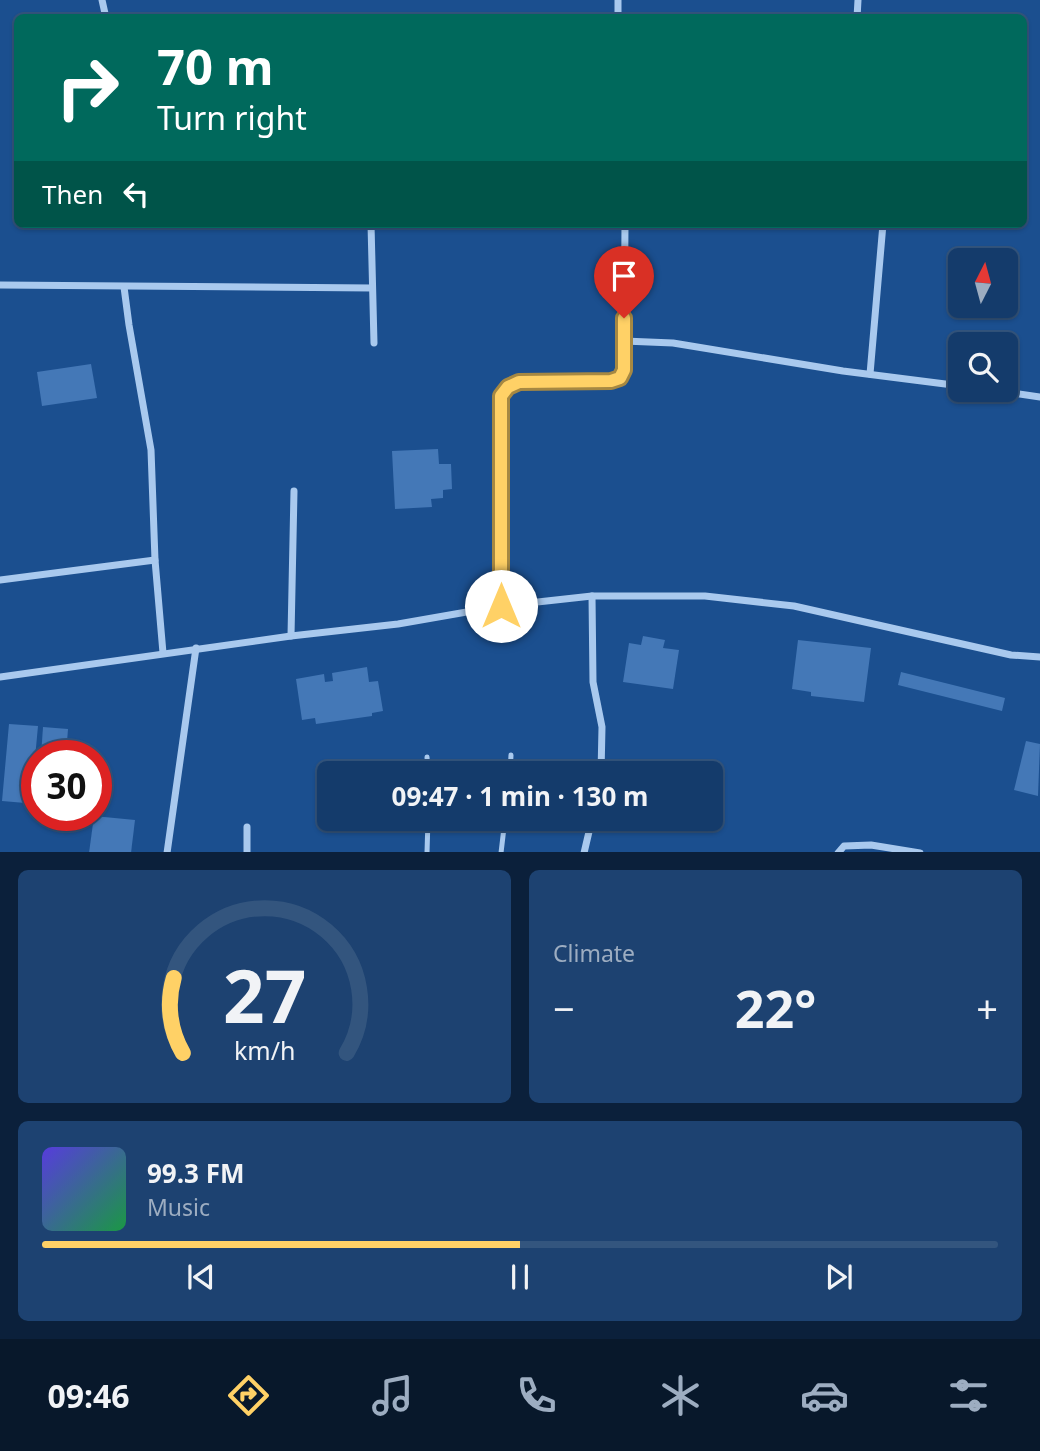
<!DOCTYPE html>
<meta charset="utf-8">
<style>
body{margin:0;font-family:"Noto Sans",sans-serif;background:#1d4271;color:#f1f3f6;height:100vh;display:flex;flex-direction:column;font-size:26px;white-space:nowrap}
*{box-sizing:border-box;margin:0}
p{font-size:23px;color:#9dadc1}
.icon{flex:none;width:38px;height:38px;fill:none;stroke:currentColor;stroke-width:2;stroke-linecap:round;stroke-linejoin:round}
.map{position:relative;height:852px;overflow:hidden}
.details{display:flex;flex-direction:column;gap:18px;padding:18px;background:#0b203b;flex:1}
.details>*{flex:none}
.top-card{position:absolute;left:14px;top:14px;width:1013px;height:214px;border-radius:10px;box-shadow:0 2px 5px #0004,0 0 0 2px #33557e;background:#00695c;color:#fff;overflow:hidden}
.needle{width:46px;rotate:6deg}
.tools{position:absolute;left:948px;top:248px;display:grid;gap:14px}
.tools a{display:grid;place-items:center;width:70px;height:70px;border-radius:10px;background:#143b6b;box-shadow:0 2px 5px #0004,0 0 0 2px #33557e;font-size:35px}
.speed{position:absolute;left:21px;top:740px;display:flex;gap:14px;font-size:35px;font-weight:700;text-align:center}
.speed>*{display:grid;place-content:center;width:91px;height:91px;border-radius:50%;background:#143b6b;box-shadow:0 2px 5px #0004,0 0 0 2px #33557e;line-height:1}
.speed .limit{border:10px solid #d22;background:#fff;color:#111}
.pin{position:absolute;display:grid;place-items:center;width:60px;height:60px;color:#fff;margin:-72px -30px;border-radius:50% 50% 50% 0;rotate:-45deg;box-shadow:0 0 7px #0007}
.pin .icon{rotate:45deg}
.me{position:absolute;width:77px;margin:-38px;rotate:0deg;stroke-linejoin:round;filter:drop-shadow(0 0 5px #0008)}
.turn{display:flex;align-items:center;gap:24px;height:147px;padding:0 28px;font-size:32px}
.turn .icon{width:91px;height:91px;stroke-width:2.5}
.turn b{display:block;font-size:49px;line-height:60px}
.then{display:flex;align-items:center;height:66px;padding:0 28px;background:#0003;gap:14px;font-size:26px}
.big{font-size:52px;font-weight:700;line-height:1.1}
.details .widget{flex:1;display:flex;flex-direction:column;justify-content:center;gap:10px;min-width:0;padding:0 24px;border-radius:10px;background:#1d4271}
.details .dial{align-items:center;gap:0}
.dial svg{height:182px;overflow:visible;fill:none;stroke:#33557e;stroke-width:7;stroke-linecap:round;text-anchor:middle}
.dial text{fill:#f1f3f6;stroke:none}
.song{display:flex;align-items:center;gap:21px}
.cover{width:84px;height:84px;border-radius:10px;background:linear-gradient(135deg,hsl(250 70% 55%),hsl(140 70% 35%))}
.played{height:7px;border-radius:4px;background:linear-gradient(90deg,#ffd166 50%,#33557e 50%)}
.keys{display:flex;justify-content:space-around;direction:ltr}
.heat{display:flex;justify-content:space-between;align-items:center;font-size:38px;direction:ltr}
.details .tiles{flex:1;display:grid;gap:18px;grid-template-columns:1fr 1fr}
.widget:last-child{grid-column:span 2}
.trip{position:absolute;left:317px;top:761px;width:406px;height:70px;border-radius:10px;background:#143b6b;box-shadow:0 2px 5px #0004,0 0 0 2px #33557e;font-weight:700;line-height:70px;text-align:center}
.tab-bar{display:flex;height:112px;justify-content:space-around;align-items:center;background:#08182b;color:#9dadc1}
.tab-bar .icon{width:49px;height:49px}
.tab-bar .active{color:#ffd166}
.tab-bar b{font-size:32px;color:#f1f3f6}
.map>svg:first-child{display:block}
.building{fill:#4478b7}
.lines{fill:none;stroke-linecap:round;stroke-linejoin:round}
.service{stroke:#a9c9ee;stroke-width:5}
.minor{stroke:#a9c9ee;stroke-width:7}
.route-casing{stroke:#a68842;stroke-width:18}
.route{stroke:#ffd166;stroke-width:12}
</style>
<div class="map">
<svg width="1040" height="853" viewBox="0 0 1040 853">
<rect width="100%" height="100%" fill="#1b4f8f"/>
<!-- building -->
<g class="building">
<path d="M91 364 97 398 42 406 37 372Z"/>
<path d="M438 449 439 464H451L452 489 443 490V498L431 499 432 507 395 509 392 451Z"/>
<path d="M643 636 665 640 663 648 679 650 673 689 623 682 629 643 641 645Z"/>
<path d="M798 640 871 648 864 702 811 696V692L792 689Z"/>
<path d="M367 667 369 682 378 681 383 711 372 713V716L316 724 315 718 302 720 296 679 324 674 325 682 333 681 332 673Z"/>
<path d="M901 672 1005 698 1002 711 898 685Z"/>
<path d="M9 724 38 726 34 769 27 768 26 779 37 780V804L2 801Z"/>
<path d="M43 727 68 729 66 755 41 756Z"/>
<path d="M1026 741 1040 744 1038 796 1014 790Z"/>
<path d="M94 816 135 820 131 853H89Z"/>
</g>
<g class="lines">
<!-- service -->
<g class="service">
<path d="M427 757 428 774"/>
<path d="M510 774 511 755"/>
<path d="M427 853 428 819"/>
<path d="M501 853 505 819"/>
</g>
<!-- minor -->
<g class="minor">
<path d="M102 0 106 18"/>
<path d="M618 18V0"/>
<path d="M857 18 858 0"/>
<path d="M371 224 374 343"/>
<path d="M0 285 372 288"/>
<path d="M124 287 129 325 151 450 155 560 163 653"/>
<path d="M624 341 673 343 843 371 961 386"/>
<path d="M870 374 883 224"/>
<path d="M991 390 1040 397"/>
<path d="M0 580 155 560"/>
<path d="M592 596 593 682 602 727 601 774"/>
<path d="M501 606V396L508 387 519 382 611 381 620 378 624 370 625 224"/>
<path d="M291 636 294 491"/>
<path d="M0 677 291 636 398 624 501 606 592 596H705L794 606 1011 655 1040 657"/>
<path d="M247 827V853"/>
<path d="M167 853 196 648"/>
<path d="M584 853 592 819"/>
<path d="M838 853 844 846 871 845 920 853"/>
</g>
</g>
<g class="lines">
<defs>
<path id="route" d="M501 606V396L508 387 519 382 611 381 620 378 624 370V318"/>
</defs>
<!-- route casing -->
<use href="#route" class="route-casing"/>
<!-- route -->
<use href="#route" class="route"/>
</g>
</svg>
<div class="tools">
<a><svg class="needle" viewBox="-14 -14 28 28"><path d="M0-13l5 13h-10z" fill="#e53935"/><path d="M0 13l5-13h-10z" fill="#9dadc1"/></svg></a>
<a><svg class="icon" aria-label="search" viewBox="0 0 24 24"><circle cx="10" cy="10" r="6"/><path d="M15 15l6 6"/></svg></a>
</div>
<div class="speed"><div class="limit">30</div></div>
<div class="pin" style="left:624px;top:318px;background:#d93025"><svg class="icon" aria-label="arrive" viewBox="0 0 24 24"><path d="M6 21V4h12l-3 4 3 4H6"/></svg></div>
<svg class="me" style="left:501px;top:606px" viewBox="-20 -20 40 40"><circle r="19" fill="#fff"/><path d="M0-13L10 11 0 6-10 11z" fill="#ffd166"/></svg>
<div class="trip">09:47 · 1 min · 130 m</div>
<div class="top-card">
<div class="turn"><svg class="icon" aria-label="right" viewBox="0 0 24 24"><path d="M7 20v-9h11M14 6l5 5-5 5"/></svg><div><b>70 m</b>Turn right</div></div>
<div class="then">Then<svg class="icon" aria-label="left" viewBox="0 0 24 24"><path d="M17 20v-9H6M10 6l-5 5 5 5"/></svg></div>
</div>
</div>
<section class="details">
<div class="tiles">
<div class="widget dial"><svg viewBox="0 0 100 80">
<path d="M14 69A42 42 0 1 1 86 69"/>
<path d="M14 69A42 42 0 0 1 10 36" stroke="#ffd166"/>
<text x="50" y="56" font-size="32" font-weight="700">27</text>
<text x="50" y="72" font-size="11">km/h</text>
</svg></div>
<div class="widget"><p>Climate</p>
<div class="heat"><a>−</a><b class="big">22°</b><a>+</a></div>
</div>
<div class="widget">
<div class="song"><i class="cover"></i><div><b>99.3 FM</b><p>Music</p></div></div>
<div class="played"></div>
<div class="keys"><svg class="icon" aria-label="previous" viewBox="0 0 24 24"><path d="M18 5L8 12l10 7zM5 5v14"/></svg><svg class="icon" aria-label="pause" viewBox="0 0 24 24"><path d="M8 5v14M16 5v14"/></svg><svg class="icon" aria-label="next" viewBox="0 0 24 24"><path d="M6 5l10 7-10 7zM19 5v14"/></svg></div>
</div>
</div>
</section>
<nav class="tab-bar">
<b>09:46</b>
<svg class="icon active" aria-label="directions" viewBox="0 0 24 24"><path d="M12 3l9 9-9 9-9-9zM9 14v-3h6M13 9l2 2-2 2"/></svg>
<svg class="icon" aria-label="music" viewBox="0 0 24 24"><path d="M9 18V5l10-2v13"/><circle cx="6" cy="18" r="3"/><circle cx="16" cy="16" r="3"/></svg>
<svg class="icon" aria-label="phone" viewBox="0 0 24 24"><path d="M5 4h4l2 5-3 2q2 4 5 5l2-3 5 2v4C11 20 4 13 5 4z"/></svg>
<svg class="icon" aria-label="climate" viewBox="0 0 24 24"><path d="M12 3v18M4 7l16 10M4 17L20 7"/></svg>
<svg class="icon" aria-label="car" viewBox="0 0 24 24"><path d="M5 17H2v-5l4-1 3-4h7l3 4 3 1v5h-3M9 17h6M6 11h13"/><circle cx="7" cy="17" r="2"/><circle cx="17" cy="17" r="2"/></svg>
<svg class="icon" aria-label="filters" viewBox="0 0 24 24"><path d="M4 7h16M4 17h16"/><circle cx="9" cy="7" r="2"/><circle cx="15" cy="17" r="2"/></svg>
</nav>
